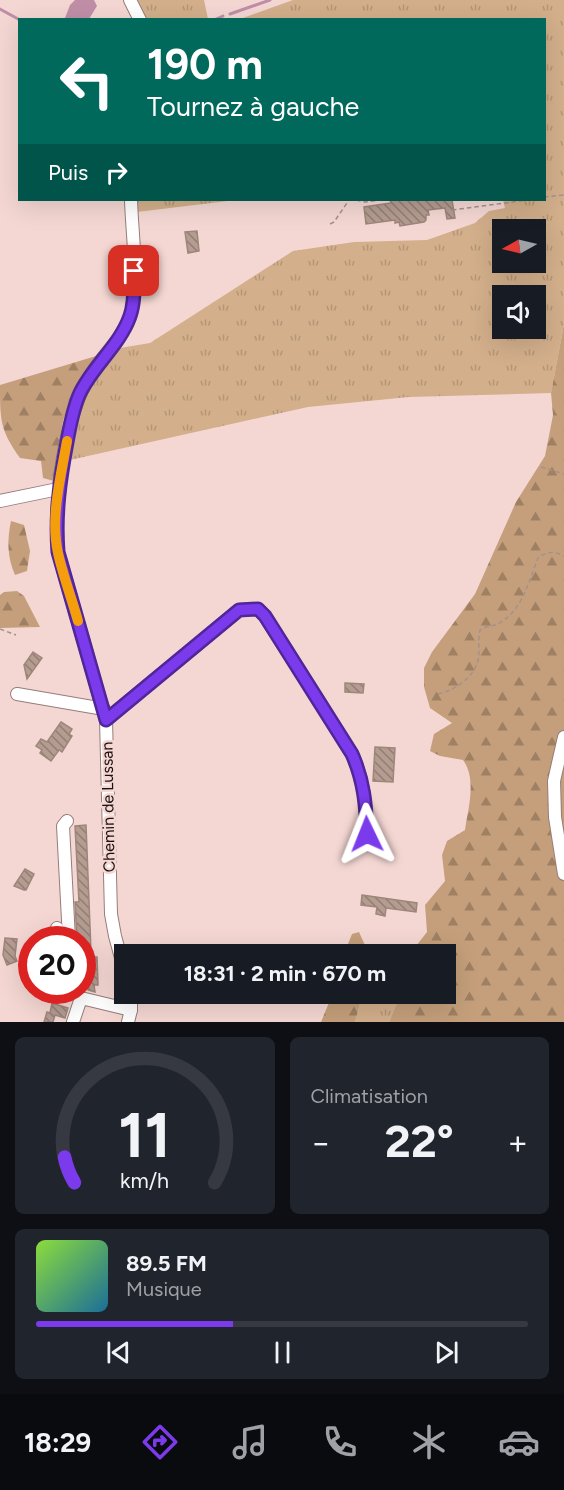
<!DOCTYPE html>
<html lang="fr">
<meta charset="utf-8">
<style>
body{margin:0;font-family:Figtree,sans-serif;background:#20242c;color:#f1f3f6;height:100vh;display:flex;flex-direction:column;font-size:22px;white-space:nowrap}
*{box-sizing:border-box;margin:0}
p{font-size:20px;color:#9ea1a6}
.icon{flex:none;width:33px;height:33px;fill:none;stroke:currentColor;stroke-width:2;stroke-linecap:round;stroke-linejoin:round}
.map{position:relative;height:1022px;overflow:hidden}
.drawer{display:flex;flex-direction:column;gap:15px;padding:15px;background:#0d0f14;flex:1}
.drawer>*{flex:none}
.top-card{position:absolute;left:18px;top:18px;width:528px;height:183px;border-radius:0px;box-shadow:0 6px 24px #0002;background:#00695c;color:#fff;overflow:hidden}
.needle{width:39px;rotate:262deg}
.fabs{position:absolute;left:492px;top:219px;display:grid;gap:12px}
.fabs a{display:grid;place-items:center;width:54px;height:54px;border-radius:0px;background:#171b24;box-shadow:0 6px 24px #0002;font-size:30px}
.speed{position:absolute;left:18px;top:926px;display:flex;gap:12px;font-size:30px;font-weight:700;text-align:center}
.speed>*{display:grid;place-content:center;width:78px;height:78px;border-radius:50%;background:#171b24;box-shadow:0 6px 24px #0002;line-height:1}
.speed .limit{border:9px solid #d22;background:#fff;color:#111}
.pin{position:absolute;display:grid;place-items:center;width:51px;height:51px;color:#fff;margin:-26px;border-radius:12px;box-shadow:0 3px 9px #0006}
.me{position:absolute;width:66px;margin:-33px;rotate:358deg;stroke-linejoin:round;filter:drop-shadow(0 0 4px #0008)}
.turn{display:flex;align-items:center;gap:21px;height:126px;padding:0 30px;font-size:27px}
.turn .icon{width:78px;height:78px;stroke-width:2.5}
.turn b{display:block;font-size:42px;line-height:51px}
.then{display:flex;align-items:center;height:57px;padding:0 30px;background:#0003;gap:12px;font-size:22px}
.big{font-size:45px;font-weight:700;line-height:1.1}
.drawer .widget{flex:1;display:flex;flex-direction:column;justify-content:center;gap:9px;min-width:0;padding:0 21px;border-radius:9px;background:#20242c}
.drawer .dial{align-items:center;gap:0}
.dial svg{height:156px;overflow:visible;fill:none;stroke:#363941;stroke-width:7;stroke-linecap:round;text-anchor:middle}
.dial text{fill:#f1f3f6;stroke:none}
.song{display:flex;align-items:center;gap:18px}
.cover{width:72px;height:72px;border-radius:9px;background:linear-gradient(135deg,hsl(90 70% 55%),hsl(200 70% 35%))}
.played{height:6px;border-radius:3px;background:linear-gradient(90deg,#7c3aed 40%,#363941 40%)}
.keys{display:flex;justify-content:space-around;direction:ltr}
.heat{display:flex;justify-content:space-between;align-items:center;font-size:33px;direction:ltr}
.drawer .tiles{flex:1;display:grid;gap:15px;grid-template-columns:1fr 1fr}
.widget:last-child{grid-column:span 2}
.trip{position:absolute;left:114px;top:944px;width:342px;height:60px;border-radius:0px;background:#171b24;box-shadow:0 6px 24px #0002;font-weight:700;line-height:60px;text-align:center}
.menu{display:flex;height:96px;justify-content:space-around;align-items:center;background:#090b0e;color:#9ea1a6}
.menu .icon{width:42px;height:42px}
.menu .active{color:#7c3aed}
.menu b{font-size:27px;color:#f1f3f6}
.map>svg:first-child{display:block}
.grass{fill:url(#grass-tufts);fill-rule:evenodd}
.forest{fill:url(#forest-firs)}
.water{fill:#c08fa7}
.lines{fill:none;stroke-linecap:round;stroke-linejoin:round}
.stream{stroke:#c08fa7;stroke-width:3}
.building{fill:url(#building-back-hatch);stroke:#9e867b;stroke-width:1.5}
.minor-casing{stroke:#977d7a;stroke-width:14}
.path{stroke:#a6908d;stroke-width:1.5;stroke-dasharray:4.5 3;stroke-linecap:butt}
.minor{stroke:#fff;stroke-width:12}
.route-casing{stroke:#51269a;stroke-width:15}
.route{stroke:#7c3aed;stroke-width:10}
.slow{stroke:#f59e0b;stroke-width:10}
.labels{text-anchor:middle;dominant-baseline:central;stroke-width:5;stroke-linejoin:round;paint-order:stroke}
.street-label{font-size:16px;fill:#1a100f;stroke:#f4d7d3}
</style>
<div class="map">
<svg width="564" height="1022" viewBox="0 0 564 1022">
<defs>
<pattern id="grass-tufts" width="24" height="20" patternUnits="userSpaceOnUse" patternTransform="scale(1.5)"><rect width="24" height="20" fill="#d3af8b"/><path d="M3 7l-1-3M5 7V3M7 7l1-3M15 17l-1-3M17 17v-4M19 17l1-3" fill="none" stroke="#b59677"/></pattern>
<pattern id="forest-firs" width="22" height="20" patternUnits="userSpaceOnUse" patternTransform="scale(1.5)"><rect width="22" height="20" fill="#c59f7b"/><path d="M5 1l3.5 6h-7zM16 11l3.5 6h-7z" fill="#9f8063"/></pattern>
<pattern id="building-back-hatch" width="6" height="6" patternUnits="userSpaceOnUse" patternTransform="scale(1.5)"><rect width="6" height="6" fill="#b49c91"/><path d="M-1 5l2 2M0 0l6 6M5-1l2 2" fill="none" stroke="#927e75"/></pattern>
</defs>
<rect width="100%" height="100%" fill="#f4d7d3"/>
<!-- grass -->
<g class="grass">
<path d="M134 0H204L208 19H143Z"/>
<path d="M293 0H564V324L551 393 409 397 308 407 70 460 82 401 114 351 120 348 150 343 293 251 354 242 427 240 475 223 489 211 505 208 503 200H544V20L240 19ZM502 230H536V262H502ZM502 296H536V328H502Z"/>
<path d="M137 200H236L137 212Z"/>
<path d="M363 993H401L389 1022H355Z"/>
</g>
<!-- forest -->
<g class="forest">
<path d="M564 324V1022H389L401 993H446V954H403L416 946 427 932 425 905 445 881 442 855 447 841 465 830C468 809 477 779 463 760L440 756 430 751 434 734 452 723 430 708 424 687V668L432 652 475 594 516 502 545 456 553 415 551 393Z"/>
<path d="M96 356 73 394 63 421 54 481 43 478 41 461 20 458C0 430 0 420 0 385Z"/>
<path d="M11 521 24 525 30 551 27 571 15 575C7 557 7 540 11 521Z"/>
<path d="M17 591 24 596 40 627 0 628V595L4 592Z"/>
<path d="M359 932 369 954H344L352 934Z"/>
<path d="M333 993H363L355 1022H321Z"/>
</g>
<!-- water -->
<path class="water" d="M75 0H94L97 6 89 19 65 18 70 5Z"/>
<g class="lines">
<!-- stream -->
<g class="stream">
<path d="M0 9 20 20"/>
<path d="M230 14 270 0"/>
<path d="M214 20 223 16"/>
</g>
</g>
<!-- building -->
<g class="building">
<path d="M390 200H452L455 218 447 219 445 208 428 210 429 215H426V220L424 222 400 226 399 222 395 223V220L366 224 364 207 391 203Z"/>
<path d="M197 231 199 251 188 253 185 232Z"/>
<path d="M33 652 42 658 27 679 24 665Z"/>
<path d="M345 683 364 684 363 693 345 692Z"/>
<path d="M61 722 72 729 69 734 72 736 62 752 59 750 51 761 40 753 42 750 36 746 41 739 47 742Z"/>
<path d="M375 747 395 748 393 782 373 781Z"/>
<path d="M86 825 91 952H93L94 957H97L98 985H94L95 992 88 990 82 939H77L75 902H79L75 826Z"/>
<path d="M25 869 34 874 26 890H24L14 886Z"/>
<path d="M362 895 417 903 416 912 386 908 385 916 376 914 377 907 361 905Z"/>
<path d="M5 938 17 939 15 956 17 961 7 965 3 955Z"/>
<path d="M52 1003 68 1008 65 1018 55 1015 53 1022H44L47 1012 50 1013Z"/>
</g>
<g class="lines">
<defs>
<g id="minor">
<path d="M130 0 140 20"/>
<path d="M0 501 58 489"/>
<path d="M17 694 104 709"/>
<path d="M106 720 239 610 258 609 265 616 352 754C364 781 366 805 367 834"/>
<path d="M564 737 554 781 555 817 564 874"/>
<path d="M67 821 63 826 69 939"/>
<path d="M57 928 61 939"/>
<path d="M124 969 115 936 111 914 106 720 58 552C54 501 63 418 91 374 103 354 125 337 131 314 139 279 132 235 131 200"/>
<path d="M73 1022 81 998 131 1010"/>
<path d="M128 1022 131 1010V993"/>
</g>
</defs>
<!-- minor casing -->
<use href="#minor" class="minor-casing"/>
<!-- path -->
<g class="path">
<path d="M544 197 564 195"/>
<path d="M356 200 365 202 380 200"/>
<path d="M452 210 528 200"/>
<path d="M330 224 334 222 349 200"/>
<path d="M541 467 564 474"/>
<path d="M0 629 16 635"/>
<path d="M438 694C456 690 477 676 479 655 479 647 478 639 480 630 487 625 495 627 501 622 523 609 529 580 538 558 547 551 554 551 564 556"/>
</g>
<!-- minor -->
<use href="#minor" class="minor"/>
</g>
<g class="lines">
<defs>
<path id="route" d="M134 271C134 286 135 302 130 316 120 345 93 366 80 393 73 408 70 426 67 442 60 479 55 514 58 552L106 720 239 610 258 609 265 616 352 754C364 781 366 805 367 834"/>
</defs>
<!-- route casing -->
<use href="#route" class="route-casing"/>
<!-- route -->
<use href="#route" class="route"/>
<!-- slow -->
<path class="slow" d="M67 441C61 476 50 517 58 553 63 576 72 599 78 621"/>
</g>
<g class="labels">
<!-- street labels -->
<g class="street-label">
<text transform="translate(108 807) rotate(-91)">Chemin de Lussan</text>
</g>
</g>
</svg>
<div class="fabs">
<a><svg class="needle" viewBox="-14 -14 28 28"><path d="M0-13l5 13h-10z" fill="#e53935"/><path d="M0 13l5-13h-10z" fill="#9ea1a6"/></svg></a>
<a><svg class="icon" aria-label="sound" viewBox="0 0 24 24"><path d="M4 9h4l5-4v14l-5-4H4zM17 9q2 3 0 6"/></svg></a>
</div>
<div class="speed"><div class="limit">20</div></div>
<div class="pin" style="left:134px;top:271px;background:#d93025"><svg class="icon" aria-label="arrive" viewBox="0 0 24 24"><path d="M6 21V4h12l-3 4 3 4H6"/></svg></div>
<svg class="me" style="left:367px;top:834px" viewBox="-20 -20 40 40"><path d="M0-17L14 15 0 8-14 15z" fill="#7c3aed" stroke="#fff" stroke-width="4"/></svg>
<div class="trip">18:31 · 2 min · 670 m</div>
<div class="top-card">
<div class="turn"><svg class="icon" aria-label="left" viewBox="0 0 24 24"><path d="M17 20v-9H6M10 6l-5 5 5 5"/></svg><div><b>190 m</b>Tournez à gauche</div></div>
<div class="then">Puis<svg class="icon" aria-label="right" viewBox="0 0 24 24"><path d="M7 20v-9h11M14 6l5 5-5 5"/></svg></div>
</div>
</div>
<section class="drawer">
<div class="tiles">
<div class="widget dial"><svg viewBox="0 0 100 80">
<path d="M14 69A42 42 0 1 1 86 69"/>
<path d="M14 69A42 42 0 0 1 9 56" stroke="#7c3aed"/>
<text x="50" y="56" font-size="32" font-weight="700">11</text>
<text x="50" y="72" font-size="11">km/h</text>
</svg></div>
<div class="widget"><p>Climatisation</p>
<div class="heat"><a>−</a><b class="big">22°</b><a>+</a></div>
</div>
<div class="widget">
<div class="song"><i class="cover"></i><div><b>89.5 FM</b><p>Musique</p></div></div>
<div class="played"></div>
<div class="keys"><svg class="icon" aria-label="previous" viewBox="0 0 24 24"><path d="M18 5L8 12l10 7zM5 5v14"/></svg><svg class="icon" aria-label="pause" viewBox="0 0 24 24"><path d="M8 5v14M16 5v14"/></svg><svg class="icon" aria-label="next" viewBox="0 0 24 24"><path d="M6 5l10 7-10 7zM19 5v14"/></svg></div>
</div>
</div>
</section>
<nav class="menu">
<b>18:29</b>
<svg class="icon active" aria-label="directions" viewBox="0 0 24 24"><path d="M12 3l9 9-9 9-9-9zM9 14v-3h6M13 9l2 2-2 2"/></svg>
<svg class="icon" aria-label="music" viewBox="0 0 24 24"><path d="M9 18V5l10-2v13"/><circle cx="6" cy="18" r="3"/><circle cx="16" cy="16" r="3"/></svg>
<svg class="icon" aria-label="phone" viewBox="0 0 24 24"><path d="M5 4h4l2 5-3 2q2 4 5 5l2-3 5 2v4C11 20 4 13 5 4z"/></svg>
<svg class="icon" aria-label="climate" viewBox="0 0 24 24"><path d="M12 3v18M4 7l16 10M4 17L20 7"/></svg>
<svg class="icon" aria-label="car" viewBox="0 0 24 24"><path d="M5 17H2v-5l4-1 3-4h7l3 4 3 1v5h-3M9 17h6M6 11h13"/><circle cx="7" cy="17" r="2"/><circle cx="17" cy="17" r="2"/></svg>
</nav>
